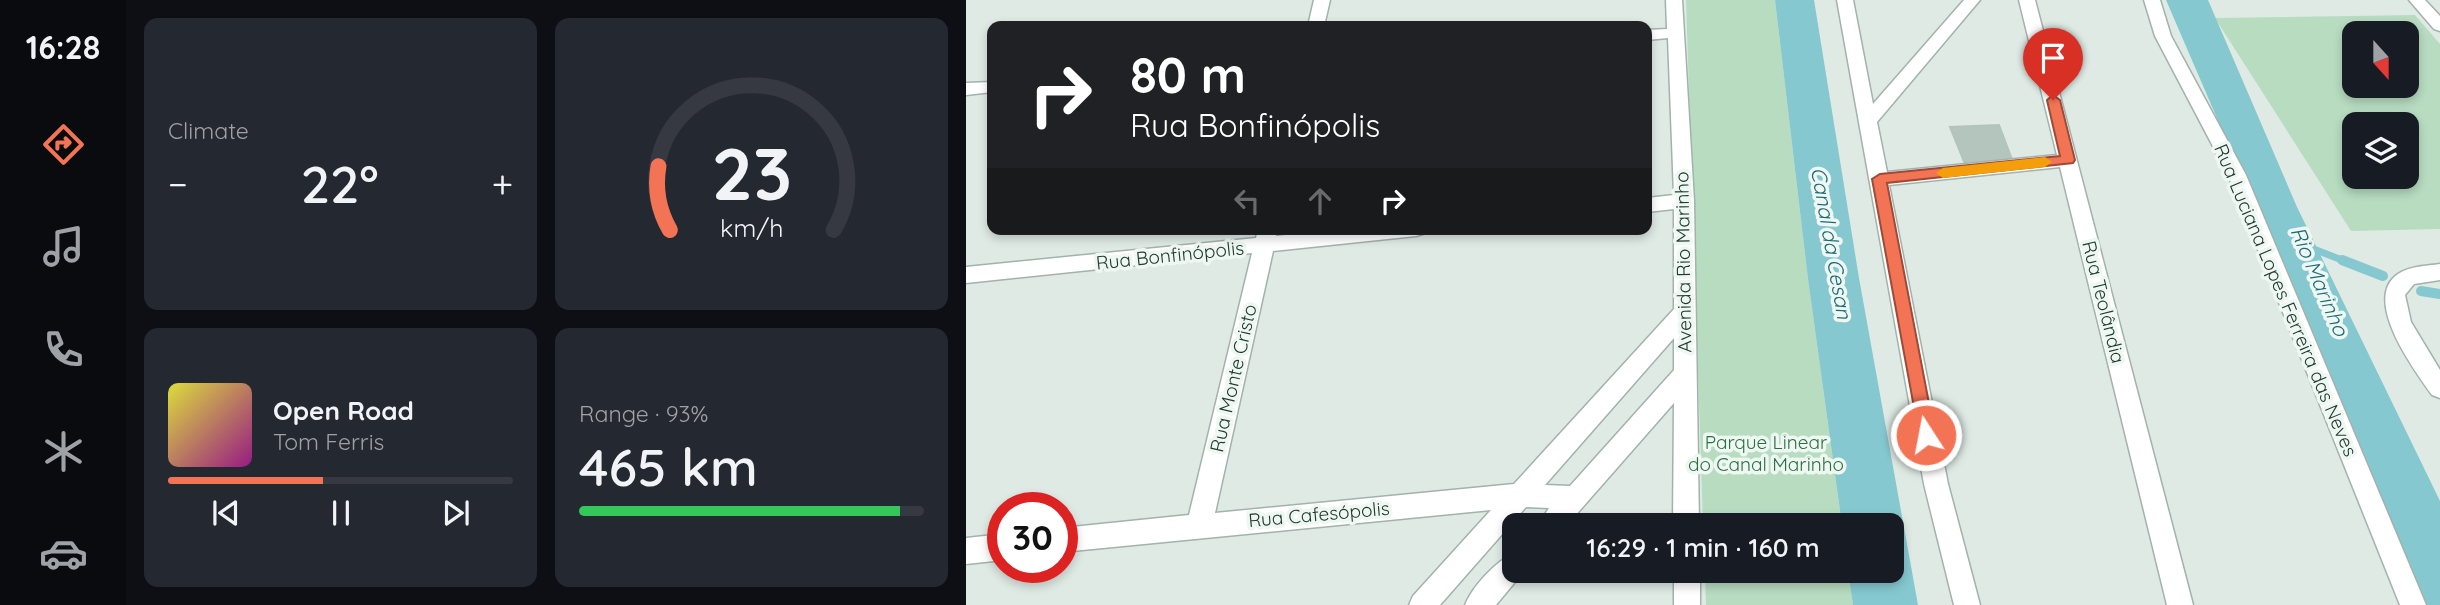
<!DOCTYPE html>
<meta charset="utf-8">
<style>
body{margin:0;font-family:Quicksand,sans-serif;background:#242831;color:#f1f3f6;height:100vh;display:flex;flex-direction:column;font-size:26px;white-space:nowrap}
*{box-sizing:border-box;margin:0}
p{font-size:23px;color:#9ea1a6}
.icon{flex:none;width:38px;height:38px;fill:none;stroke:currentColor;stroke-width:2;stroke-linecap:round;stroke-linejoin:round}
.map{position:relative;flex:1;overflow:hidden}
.drawer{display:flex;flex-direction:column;gap:18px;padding:18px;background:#0d0f14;width:840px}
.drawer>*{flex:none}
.hud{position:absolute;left:21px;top:21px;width:665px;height:214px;border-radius:14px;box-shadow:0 4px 10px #0003;background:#202124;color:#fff;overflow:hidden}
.needle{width:46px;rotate:159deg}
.fabs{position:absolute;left:1376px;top:21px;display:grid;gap:14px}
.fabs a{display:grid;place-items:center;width:77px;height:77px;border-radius:14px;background:#171b24;box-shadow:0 4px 10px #0003;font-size:35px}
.speed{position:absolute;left:21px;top:492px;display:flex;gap:14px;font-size:35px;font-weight:700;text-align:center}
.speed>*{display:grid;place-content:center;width:91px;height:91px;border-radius:50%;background:#171b24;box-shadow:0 4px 10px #0003;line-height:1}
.speed .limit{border:10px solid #d22;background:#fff;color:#111}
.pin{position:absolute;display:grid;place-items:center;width:60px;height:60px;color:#fff;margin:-72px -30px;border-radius:50% 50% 50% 0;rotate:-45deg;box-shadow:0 0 7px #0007}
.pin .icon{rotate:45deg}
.me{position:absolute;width:77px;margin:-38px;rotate:349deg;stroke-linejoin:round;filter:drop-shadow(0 0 5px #0008)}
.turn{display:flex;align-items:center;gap:24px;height:147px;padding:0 28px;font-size:32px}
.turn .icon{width:91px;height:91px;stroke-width:2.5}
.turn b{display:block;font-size:49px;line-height:60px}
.lanes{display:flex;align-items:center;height:66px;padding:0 28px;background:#0003;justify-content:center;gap:35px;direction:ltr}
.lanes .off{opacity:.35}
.big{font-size:52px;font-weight:600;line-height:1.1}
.drawer .widget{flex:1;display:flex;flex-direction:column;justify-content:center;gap:10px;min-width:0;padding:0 24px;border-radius:14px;background:#242831}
.drawer .dial{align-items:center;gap:0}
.dial svg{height:182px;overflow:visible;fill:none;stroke:#363941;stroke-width:7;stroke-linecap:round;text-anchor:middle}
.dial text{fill:#f1f3f6;stroke:none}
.song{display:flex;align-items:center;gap:21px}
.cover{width:84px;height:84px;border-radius:10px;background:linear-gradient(135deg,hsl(60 70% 55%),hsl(310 70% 35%))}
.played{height:7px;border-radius:4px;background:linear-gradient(90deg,#f27455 45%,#363941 45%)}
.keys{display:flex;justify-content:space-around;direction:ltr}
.heat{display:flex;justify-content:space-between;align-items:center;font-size:38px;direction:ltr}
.charge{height:10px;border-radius:5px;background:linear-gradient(90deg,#34c759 93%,#363941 0)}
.drawer .tiles{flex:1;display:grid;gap:18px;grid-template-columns:repeat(2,1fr)}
.trip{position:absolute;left:536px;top:513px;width:402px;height:70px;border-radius:14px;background:#171b24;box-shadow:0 4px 10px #0003;font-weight:600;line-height:70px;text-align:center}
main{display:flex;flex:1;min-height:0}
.dock{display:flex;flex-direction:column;width:126px;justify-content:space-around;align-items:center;background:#090b0e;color:#9ea1a6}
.dock .icon{width:49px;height:49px}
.dock .active{color:#f27455}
.dock b{font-size:32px;color:#f1f3f6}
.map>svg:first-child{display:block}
.green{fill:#b7dcc0;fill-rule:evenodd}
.water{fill:#86c8d0}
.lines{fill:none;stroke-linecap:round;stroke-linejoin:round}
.stream-far1{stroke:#86c8d0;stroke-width:7}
.stream{stroke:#86c8d0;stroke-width:10}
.building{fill:#b4c5be;stroke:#b2c4bb;stroke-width:2}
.street-casing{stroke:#a2b2ac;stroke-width:3}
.street{fill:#fff;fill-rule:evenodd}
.route{fill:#f27455;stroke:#9d4b37;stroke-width:2}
.slow{fill:#f59e0b}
.labels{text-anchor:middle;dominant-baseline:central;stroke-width:7;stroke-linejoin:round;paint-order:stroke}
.street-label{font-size:19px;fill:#203a32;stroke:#eff7f3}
.park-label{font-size:19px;fill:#2a7142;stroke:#eff7f3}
.water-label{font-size:21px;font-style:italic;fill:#1a6b76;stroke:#eff7f3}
</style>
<main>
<nav class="dock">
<b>16:28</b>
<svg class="icon active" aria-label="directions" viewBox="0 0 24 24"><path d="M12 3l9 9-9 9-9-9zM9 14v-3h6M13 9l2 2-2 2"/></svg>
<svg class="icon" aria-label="music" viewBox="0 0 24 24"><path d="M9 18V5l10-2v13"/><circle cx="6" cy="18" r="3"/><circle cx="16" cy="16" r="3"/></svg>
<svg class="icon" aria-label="phone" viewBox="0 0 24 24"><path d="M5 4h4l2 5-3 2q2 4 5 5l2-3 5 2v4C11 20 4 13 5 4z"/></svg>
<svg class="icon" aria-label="climate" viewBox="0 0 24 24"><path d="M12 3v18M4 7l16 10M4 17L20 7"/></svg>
<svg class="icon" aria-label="car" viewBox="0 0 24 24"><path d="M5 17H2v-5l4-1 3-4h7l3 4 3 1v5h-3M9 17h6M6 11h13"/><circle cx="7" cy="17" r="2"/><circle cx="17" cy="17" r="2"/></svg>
</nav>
<section class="drawer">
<div class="tiles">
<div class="widget"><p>Climate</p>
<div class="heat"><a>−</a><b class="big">22°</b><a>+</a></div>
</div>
<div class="widget dial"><svg viewBox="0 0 100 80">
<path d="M14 69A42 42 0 1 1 86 69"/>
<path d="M14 69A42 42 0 0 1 9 41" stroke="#f27455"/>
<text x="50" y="56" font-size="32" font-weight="700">23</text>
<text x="50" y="72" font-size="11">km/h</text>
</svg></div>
<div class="widget">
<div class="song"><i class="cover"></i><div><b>Open Road</b><p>Tom Ferris</p></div></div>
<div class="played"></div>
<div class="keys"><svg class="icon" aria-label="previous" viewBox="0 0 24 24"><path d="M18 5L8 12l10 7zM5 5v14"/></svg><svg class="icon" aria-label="pause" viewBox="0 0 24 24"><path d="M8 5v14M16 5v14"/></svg><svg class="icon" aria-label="next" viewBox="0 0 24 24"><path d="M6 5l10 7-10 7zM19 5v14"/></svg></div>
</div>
<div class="widget"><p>Range · 93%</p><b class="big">465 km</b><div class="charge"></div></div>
</div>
</section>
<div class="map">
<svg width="1474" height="605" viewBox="0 0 1474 605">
<rect width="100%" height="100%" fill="#dfeae5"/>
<!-- green -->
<g class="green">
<path d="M720 0H809L842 279 876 525H737Z"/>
<path d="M1449 15 1474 44V229L1385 231 1249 18ZM1388 33H1440V86H1388ZM1388 124H1440V177H1388Z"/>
<path d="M739 571H882L887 605H740Z"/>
</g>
<!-- water -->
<g class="water">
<path d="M809 0H848L893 278 952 605H887L882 571 926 570V525H876L842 279Z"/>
<path d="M1200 0H1242L1331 207 1474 501V605H1461Z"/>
</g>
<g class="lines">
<!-- stream-far1 -->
<path class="stream-far1" d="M1340 246 1381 262"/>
<!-- stream -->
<g class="stream">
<path d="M1376 260 1417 276"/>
<path d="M1455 291 1474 294"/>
</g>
</g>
<!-- building -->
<path class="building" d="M1033 125 1047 162 999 164 984 127Z"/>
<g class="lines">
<defs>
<g id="street">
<path d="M348 0H364L358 26H342Z"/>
<path d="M700 0H716L728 201 733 525H707L708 403 601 525H572L583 508 560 507 474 605H443L447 596 525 510 96 552V528L223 515 286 253 0 283V267L290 238 292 229H312L310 236 374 229H460L457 234 450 236 307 251 249 513 548 484 708 309V209L681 212V198L708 195 702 38 681 40V30L701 29ZM708 338V370L604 486 579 485Z"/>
<path d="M871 0H887L907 104 998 0H1014L911 122 921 172 1091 155 1053 0H1069L1227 605H1201L1094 167 923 185 982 484 1014 605H988L958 484Z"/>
<path d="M1178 0H1194L1205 36 1280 175 1460 605H1434L1262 175 1189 36Z"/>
<path d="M1443 0H1459L1474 16V31L1468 29Z"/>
<path d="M26 82V92L0 95V83Z"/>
<path d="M1474 264V280L1448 284 1439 295 1445 322 1474 370V398L1466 395C1449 371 1395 299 1432 274 1444 266 1460 266 1474 264Z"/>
<path d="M37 534V560L0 564V538Z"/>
<path d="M548 553V570H559L530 605H499C506 587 530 561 548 553Z"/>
<rect x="708" y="570" width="26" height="35"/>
</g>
</defs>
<!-- street casing -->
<use href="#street" class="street-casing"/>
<!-- street -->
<use href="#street" class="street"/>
</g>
<!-- route -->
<path class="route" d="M1087 95 1094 100 1109 160 1107 163 921 183 969 435 967 440 960 443 954 440 906 179 914 174 1094 156 1081 100Z"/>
<!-- slow -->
<path class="slow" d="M1079 157 1086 162 1079 167 977 178 970 173 977 168Z"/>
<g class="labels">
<!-- street labels -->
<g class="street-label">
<text transform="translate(204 255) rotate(-6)">Rua Bonfinópolis</text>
<text transform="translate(717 262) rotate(-91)">Avenida Rio Marinho</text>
<text transform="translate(1320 300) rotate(67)">Rua Luciana Lopes Ferreira das Neves</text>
<text transform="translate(1138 302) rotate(76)">Rua Teolândia</text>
<text transform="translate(267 378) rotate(-77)">Rua Monte Cristo</text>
<text transform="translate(353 514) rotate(-5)">Rua Cafesópolis</text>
</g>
<!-- park labels -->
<g class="park-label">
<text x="800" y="442">Parque Linear<tspan x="800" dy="22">do Canal Marinho</tspan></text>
</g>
<!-- water labels -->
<g class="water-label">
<text transform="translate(866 243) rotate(80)">Canal da Cesan</text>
<text transform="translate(1354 281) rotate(67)">Rio Marinho</text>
</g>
</g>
</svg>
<div class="fabs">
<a><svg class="needle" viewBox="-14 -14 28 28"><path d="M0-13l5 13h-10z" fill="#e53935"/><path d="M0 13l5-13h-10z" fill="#9ea1a6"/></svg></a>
<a><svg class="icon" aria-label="layers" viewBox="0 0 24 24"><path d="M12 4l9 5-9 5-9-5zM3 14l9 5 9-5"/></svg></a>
</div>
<div class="speed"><div class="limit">30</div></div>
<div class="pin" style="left:1087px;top:100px;background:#d93025"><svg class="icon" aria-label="arrive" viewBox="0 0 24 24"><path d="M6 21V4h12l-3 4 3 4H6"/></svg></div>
<svg class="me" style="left:960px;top:435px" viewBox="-20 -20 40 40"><circle r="17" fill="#f27455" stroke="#fff" stroke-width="3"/><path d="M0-11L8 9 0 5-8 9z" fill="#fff"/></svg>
<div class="trip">16:29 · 1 min · 160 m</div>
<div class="hud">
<div class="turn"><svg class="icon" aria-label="right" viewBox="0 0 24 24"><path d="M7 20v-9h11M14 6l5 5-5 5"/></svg><div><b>80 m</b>Rua Bonfinópolis</div></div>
<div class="lanes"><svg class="icon off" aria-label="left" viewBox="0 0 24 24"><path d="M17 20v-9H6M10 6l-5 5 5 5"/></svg><svg class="icon off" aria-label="ahead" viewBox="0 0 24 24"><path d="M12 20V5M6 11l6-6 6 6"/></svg><svg class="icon" aria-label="right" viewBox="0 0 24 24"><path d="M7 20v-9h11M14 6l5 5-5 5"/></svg></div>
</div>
</div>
</main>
